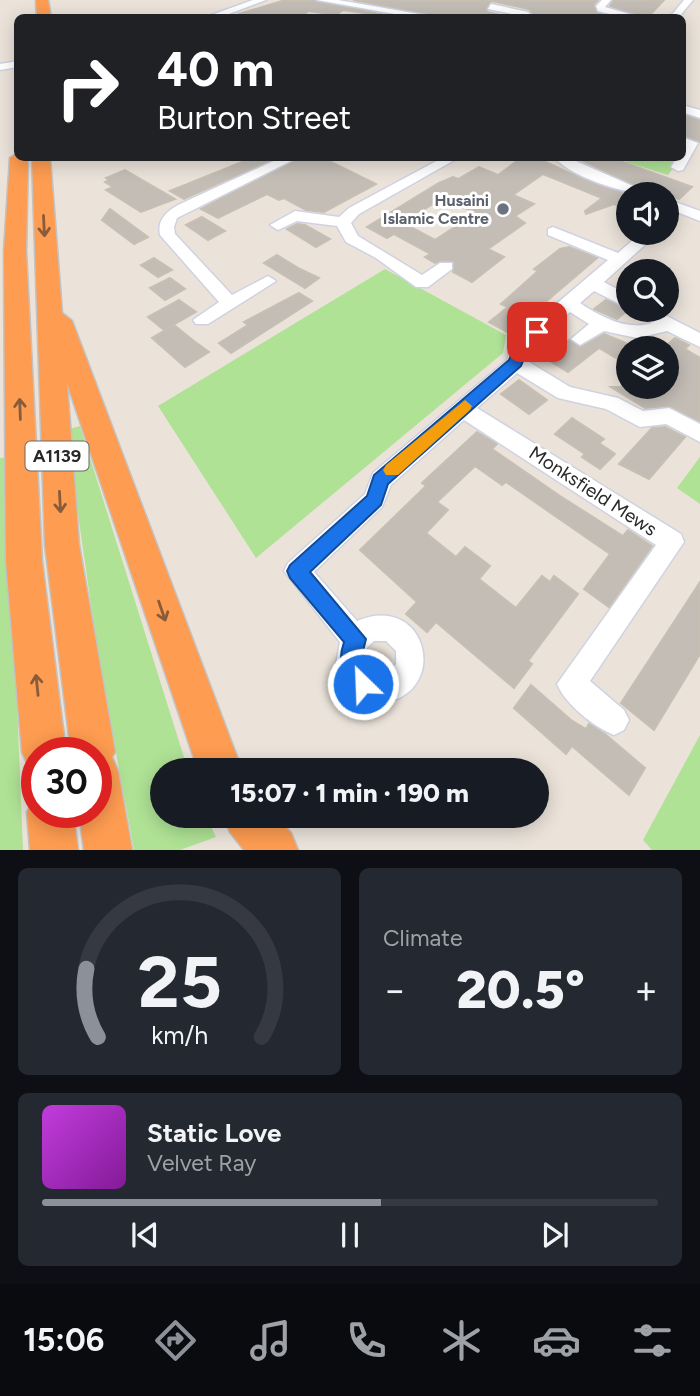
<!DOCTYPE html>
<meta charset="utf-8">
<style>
body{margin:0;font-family:Figtree,sans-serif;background:#242831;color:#f1f3f6;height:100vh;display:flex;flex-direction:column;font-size:26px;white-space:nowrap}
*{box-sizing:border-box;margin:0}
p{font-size:23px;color:#9ea1a6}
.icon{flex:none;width:38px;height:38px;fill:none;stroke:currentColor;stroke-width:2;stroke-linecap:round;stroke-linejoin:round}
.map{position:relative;height:850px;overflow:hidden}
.panel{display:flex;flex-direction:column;gap:18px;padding:18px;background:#0d0f14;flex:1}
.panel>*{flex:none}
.hud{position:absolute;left:14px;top:14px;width:672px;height:147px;border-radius:10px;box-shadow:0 4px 18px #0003;background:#202124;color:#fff;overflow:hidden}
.tools{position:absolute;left:616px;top:182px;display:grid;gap:14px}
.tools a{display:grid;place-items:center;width:63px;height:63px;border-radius:50%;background:#171b24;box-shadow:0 4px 18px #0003;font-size:35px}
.speed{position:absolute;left:21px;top:737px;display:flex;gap:14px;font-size:35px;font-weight:700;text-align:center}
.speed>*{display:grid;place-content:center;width:91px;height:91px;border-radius:50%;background:#171b24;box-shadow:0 4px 18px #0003;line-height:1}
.speed .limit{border:10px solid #d22;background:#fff;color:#111}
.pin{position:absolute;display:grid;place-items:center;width:60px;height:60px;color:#fff;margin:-30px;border-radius:14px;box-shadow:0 4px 10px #0006}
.me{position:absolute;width:77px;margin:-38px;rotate:336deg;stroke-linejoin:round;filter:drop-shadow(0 0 5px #0008)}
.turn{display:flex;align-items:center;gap:24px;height:147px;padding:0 28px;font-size:32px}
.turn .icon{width:91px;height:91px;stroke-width:2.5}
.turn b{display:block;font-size:49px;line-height:60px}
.big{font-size:52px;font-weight:800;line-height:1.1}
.panel .card{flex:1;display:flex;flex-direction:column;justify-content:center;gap:10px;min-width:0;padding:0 24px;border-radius:10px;background:#242831}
.panel .dial{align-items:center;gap:0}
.dial svg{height:182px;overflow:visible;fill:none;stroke:#363941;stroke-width:7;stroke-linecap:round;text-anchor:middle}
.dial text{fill:#f1f3f6;stroke:none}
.song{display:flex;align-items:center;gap:21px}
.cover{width:84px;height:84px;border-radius:10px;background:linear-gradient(135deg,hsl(290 70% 55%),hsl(290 70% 35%))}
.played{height:7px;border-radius:4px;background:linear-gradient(90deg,#8c9099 55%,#363941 55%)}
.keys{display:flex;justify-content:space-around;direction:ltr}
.heat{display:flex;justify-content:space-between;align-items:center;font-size:38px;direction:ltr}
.panel .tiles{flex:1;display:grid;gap:18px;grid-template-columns:1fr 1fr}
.card:last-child{grid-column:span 2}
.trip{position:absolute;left:150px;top:758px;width:399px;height:70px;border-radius:35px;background:#171b24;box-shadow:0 4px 18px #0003;font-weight:800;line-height:70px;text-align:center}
.tab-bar{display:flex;height:112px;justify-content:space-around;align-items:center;background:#090b0e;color:#9ea1a6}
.tab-bar .icon{width:49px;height:49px}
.tab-bar .active{color:#8c9099}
.tab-bar b{font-size:32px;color:#f1f3f6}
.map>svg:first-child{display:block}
.green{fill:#afe295}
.building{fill:#c3bdb6;stroke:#c6bfb3;stroke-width:2;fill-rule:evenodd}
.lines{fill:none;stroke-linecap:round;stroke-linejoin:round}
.minor-casing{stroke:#cfd2e2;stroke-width:3}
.highway-casing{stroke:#c3c3c3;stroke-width:3}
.minor{fill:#fff;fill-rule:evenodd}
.highway{fill:#fe9c51;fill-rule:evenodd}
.oneway{stroke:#885c3a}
.route{fill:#1a73e8;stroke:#114b97;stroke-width:2}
.slow{fill:#f59e0b}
.worship-dot{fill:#6b7280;stroke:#fff;stroke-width:2.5}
.labels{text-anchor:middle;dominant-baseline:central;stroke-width:6;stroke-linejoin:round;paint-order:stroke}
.far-worship-label{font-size:16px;font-weight:bold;fill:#5b616d;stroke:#fff;text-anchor:end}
.shield{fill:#fff;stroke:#686868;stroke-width:2}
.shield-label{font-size:18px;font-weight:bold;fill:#282828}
.street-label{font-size:19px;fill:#282828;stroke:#fff}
</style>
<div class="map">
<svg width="700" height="850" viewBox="0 0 700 850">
<rect width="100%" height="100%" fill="#ebe3da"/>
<!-- green -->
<g class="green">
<path d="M631 158H681L668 175 626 162Z"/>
<path d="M385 269 506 335 503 353 256 558 158 406Z"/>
<path d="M80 426 188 770H163V816H206L216 837 180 850H134L99 661 66 430Z"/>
<path d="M7 457 23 850H0V458Z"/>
<path d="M700 457V504L677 488Z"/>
<path d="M700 735V850H652L643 840Z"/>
</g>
<!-- building -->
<g class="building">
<path d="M285 0H314L399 18 343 10 336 15 309 11 296 18H240L239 14Z"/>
<path d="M353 0H598L594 4 596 12 613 18H530L533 14 529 9 492 1 486 8 487 12 513 18H444Z"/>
<path d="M614 0H664L647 18 610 6Z"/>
<path d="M682 115 700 120V142L682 135Z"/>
<path d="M252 158H275L184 199 170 191Z"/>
<path d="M299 158H323L376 184 324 212 306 210 284 198 279 200 267 194 218 218 201 209Z"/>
<path d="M521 158H537L585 180 629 194 628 210 614 204 586 214 585 211 602 198 543 174 513 195 534 204 515 216 525 223 488 249 504 257 472 282 453 272 454 261 435 263 425 257 431 254 394 234 387 238 367 227 439 183 453 177 458 179 479 167 498 175ZM439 200 477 212 435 240 403 223Z"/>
<path d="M581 158H612L692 187 679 199 662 193 654 194 579 159Z"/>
<path d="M125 170 175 199 141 212 106 190 113 187 105 182 109 180 106 178Z"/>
<path d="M110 209 148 237 134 244 102 220Z"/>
<path d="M202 217 225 231 208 240 186 225Z"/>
<path d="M297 224 305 225 330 239 316 247 287 229Z"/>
<path d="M569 247 597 258 509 333 489 322 508 307 501 304 538 271 534 269 560 249Z"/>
<path d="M277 255 300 269 319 278 305 288 264 263Z"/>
<path d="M154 258 172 270 158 277 141 265Z"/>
<path d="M170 278 185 289 165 300 150 288Z"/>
<path d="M299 293 312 301 231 353 219 343 248 325 244 322Z"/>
<path d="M179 300 196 312 164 330 148 317Z"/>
<path d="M606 300 627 310H628L617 319 594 309Z"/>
<path d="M174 325 194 341 209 352 185 367 152 338Z"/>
<path d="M604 334 628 344V365L599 348 568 372 545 358 569 340 581 347Z"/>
<path d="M675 338 689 345 685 349 700 358 699 421 670 406 645 408 611 387H667V345Z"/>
<path d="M519 380 547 400 529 414 501 394Z"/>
<path d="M572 418 604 439 599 443 615 454 600 469 582 457 585 454 555 434Z"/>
<path d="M665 427 685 437 649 479 619 464 652 428Z"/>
<path d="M477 432 497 444 492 449 560 496 623 536 628 530 652 546 609 607 584 589 610 554 506 482 502 485 475 466 437 502 448 510 426 533 456 557 465 547 490 566 479 579 516 608 542 576 550 582 554 576 578 594 528 661 532 664 514 688 436 622 427 632 406 614 417 602 360 550 426 486 422 483Z"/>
<path d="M700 582V654L654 730 621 703Z"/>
<path d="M531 685 571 720 586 729 589 724 605 734 645 768 629 795 572 746 566 754 514 708Z"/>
</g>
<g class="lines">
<defs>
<g id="minor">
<path d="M253 0H266L218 18H203Z"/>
<path d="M317 0H338L442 18H417Z"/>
<path d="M602 0H611L605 7 643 18H625L598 11 596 6Z"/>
<path d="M684 0H693L678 18H669Z"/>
<path d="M491 4 528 12 530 14 526 18H515L517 15 488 9Z"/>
<path d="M18 61V67L0 70V64Z"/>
<path d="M682 105 700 110V118L682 112Z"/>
<path d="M682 137 698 143 683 170 678 171 671 167 677 158H682Z"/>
<path d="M280 158H297L177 218 174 227 175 234 232 295 268 276 276 281 208 324H196L193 320 219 302 160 235C157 220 166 212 178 205Z"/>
<path d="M442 158H458L359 214 351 223 358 236 422 275 440 263H452V269L428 287H416L376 258 346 242 337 226 297 221 278 230 270 225 295 211 339 217 349 208Z"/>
<path d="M555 158H569L651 194C627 195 571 177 555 158Z"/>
<path d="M667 199 700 211V221L667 208Z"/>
<path d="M553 227 618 253 641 233H658L604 282 628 295V308L594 291 580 303C601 317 627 331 652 323L633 310H655L700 333V347L667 331 637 338 604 331 580 345 571 339 589 324 570 312 530 348 526 360 570 387 618 398 643 411 669 408 700 424V442L666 424 640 427 606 409 558 398 517 373 477 408 681 534 684 542 590 681 624 710 629 720 624 730 614 735C594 727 565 704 557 684L656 545 464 420 391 485 382 507 314 572 357 621C429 591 451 696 380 703L348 690 336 664 340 642 284 571 288 563 365 494 373 473 507 360 514 340 608 260 548 235V229ZM374 641H386L396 651V664L387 674H373L364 664V651Z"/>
</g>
<g id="highway">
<path d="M36 0H48L51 18H37Z"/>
<path d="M18 153V158H28L26 251 42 561 66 752H37V771L29 767 22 752 6 561 4 251 10 158Z"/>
<path d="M32 158H50L62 313 72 321 242 770H198L67 383 79 545 115 752 112 757 118 771 132 850H84L79 812H96V752H71L45 545Z"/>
<path d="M37 795V812H73L78 850H30L27 812Z"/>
<path d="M223 816H275L291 833 298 850H244L230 832Z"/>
</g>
</defs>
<!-- minor casing -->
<use href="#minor" class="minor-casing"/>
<!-- highway casing -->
<use href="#highway" class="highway-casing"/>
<!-- minor -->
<use href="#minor" class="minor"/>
<!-- highway -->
<use href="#highway" class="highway"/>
</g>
<!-- one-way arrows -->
<defs><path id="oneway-shaft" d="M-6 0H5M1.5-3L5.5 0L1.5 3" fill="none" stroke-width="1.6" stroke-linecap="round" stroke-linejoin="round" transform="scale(1.75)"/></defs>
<g class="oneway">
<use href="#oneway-shaft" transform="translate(44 226) rotate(87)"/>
<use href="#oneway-shaft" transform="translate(20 409) rotate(-92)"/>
<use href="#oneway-shaft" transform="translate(60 502) rotate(87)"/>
<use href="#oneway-shaft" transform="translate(162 611) rotate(71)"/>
<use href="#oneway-shaft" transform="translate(37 685) rotate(-96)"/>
</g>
<!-- route -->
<path class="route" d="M537 327 543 332 528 348 521 366 388 484 381 505 310 572 366 639 360 663 374 684 371 692 363 695C341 686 337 662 344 642L290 578 287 571 290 565 367 496 374 475 509 360 516 342Z"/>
<!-- slow -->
<path class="slow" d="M465 400 472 406 470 410 398 475H386L383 470 386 465Z"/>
<!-- markers -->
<circle class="worship-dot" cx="503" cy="209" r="7"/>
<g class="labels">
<!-- far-worship labels -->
<g class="far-worship-label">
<text x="489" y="200">Husaini<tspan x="489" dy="18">Islamic Centre</tspan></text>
</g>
<!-- shield labels -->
<rect class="shield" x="25.5" y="441.5" width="63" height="29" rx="5"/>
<g class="shield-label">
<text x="57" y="456">A1139</text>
</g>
<!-- street labels -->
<g class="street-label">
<text transform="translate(593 491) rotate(33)">Monksfield Mews</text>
</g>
</g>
</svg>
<div class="tools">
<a><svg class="icon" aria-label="sound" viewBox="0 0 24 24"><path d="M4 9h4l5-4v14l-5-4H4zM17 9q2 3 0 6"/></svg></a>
<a><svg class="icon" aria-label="search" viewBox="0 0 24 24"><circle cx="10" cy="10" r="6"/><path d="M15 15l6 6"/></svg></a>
<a><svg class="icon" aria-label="layers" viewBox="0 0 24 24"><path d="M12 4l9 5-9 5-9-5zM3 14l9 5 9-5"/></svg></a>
</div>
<div class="speed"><div class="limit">30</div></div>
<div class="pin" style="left:537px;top:332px;background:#d93025"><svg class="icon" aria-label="arrive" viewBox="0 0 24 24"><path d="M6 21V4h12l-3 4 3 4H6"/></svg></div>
<svg class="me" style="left:363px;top:684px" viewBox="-20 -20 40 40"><circle r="17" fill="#1a73e8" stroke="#fff" stroke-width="3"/><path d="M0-11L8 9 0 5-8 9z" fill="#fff"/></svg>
<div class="trip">15:07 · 1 min · 190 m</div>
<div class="hud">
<div class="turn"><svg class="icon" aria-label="right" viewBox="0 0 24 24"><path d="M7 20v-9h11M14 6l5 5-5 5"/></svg><div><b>40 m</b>Burton Street</div></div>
</div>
</div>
<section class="panel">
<div class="tiles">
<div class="card dial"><svg viewBox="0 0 100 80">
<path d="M14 69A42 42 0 1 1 86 69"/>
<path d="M14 69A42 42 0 0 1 9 39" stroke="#8c9099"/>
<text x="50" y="56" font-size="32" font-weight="700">25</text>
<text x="50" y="72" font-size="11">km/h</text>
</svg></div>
<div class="card"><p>Climate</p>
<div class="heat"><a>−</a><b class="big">20.5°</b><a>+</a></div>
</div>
<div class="card">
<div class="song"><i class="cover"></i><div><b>Static Love</b><p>Velvet Ray</p></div></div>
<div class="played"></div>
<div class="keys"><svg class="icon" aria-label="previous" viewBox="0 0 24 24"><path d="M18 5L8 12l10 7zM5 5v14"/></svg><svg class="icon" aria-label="pause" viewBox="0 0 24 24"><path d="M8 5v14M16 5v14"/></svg><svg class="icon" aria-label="next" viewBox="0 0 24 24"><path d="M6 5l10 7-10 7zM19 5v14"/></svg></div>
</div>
</div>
</section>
<nav class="tab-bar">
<b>15:06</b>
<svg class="icon active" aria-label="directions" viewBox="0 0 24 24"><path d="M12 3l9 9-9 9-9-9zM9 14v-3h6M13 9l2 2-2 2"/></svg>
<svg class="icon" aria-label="music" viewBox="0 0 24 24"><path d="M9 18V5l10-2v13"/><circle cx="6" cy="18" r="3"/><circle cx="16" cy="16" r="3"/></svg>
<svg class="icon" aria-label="phone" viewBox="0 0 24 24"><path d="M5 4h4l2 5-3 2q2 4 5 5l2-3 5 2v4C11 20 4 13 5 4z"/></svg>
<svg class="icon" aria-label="climate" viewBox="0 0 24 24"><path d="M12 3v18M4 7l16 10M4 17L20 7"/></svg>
<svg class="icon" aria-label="car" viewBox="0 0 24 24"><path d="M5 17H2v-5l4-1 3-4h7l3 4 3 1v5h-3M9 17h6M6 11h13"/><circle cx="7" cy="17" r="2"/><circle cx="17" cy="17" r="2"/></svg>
<svg class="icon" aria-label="filters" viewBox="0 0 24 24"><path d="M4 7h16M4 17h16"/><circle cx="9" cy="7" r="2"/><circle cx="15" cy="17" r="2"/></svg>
</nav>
